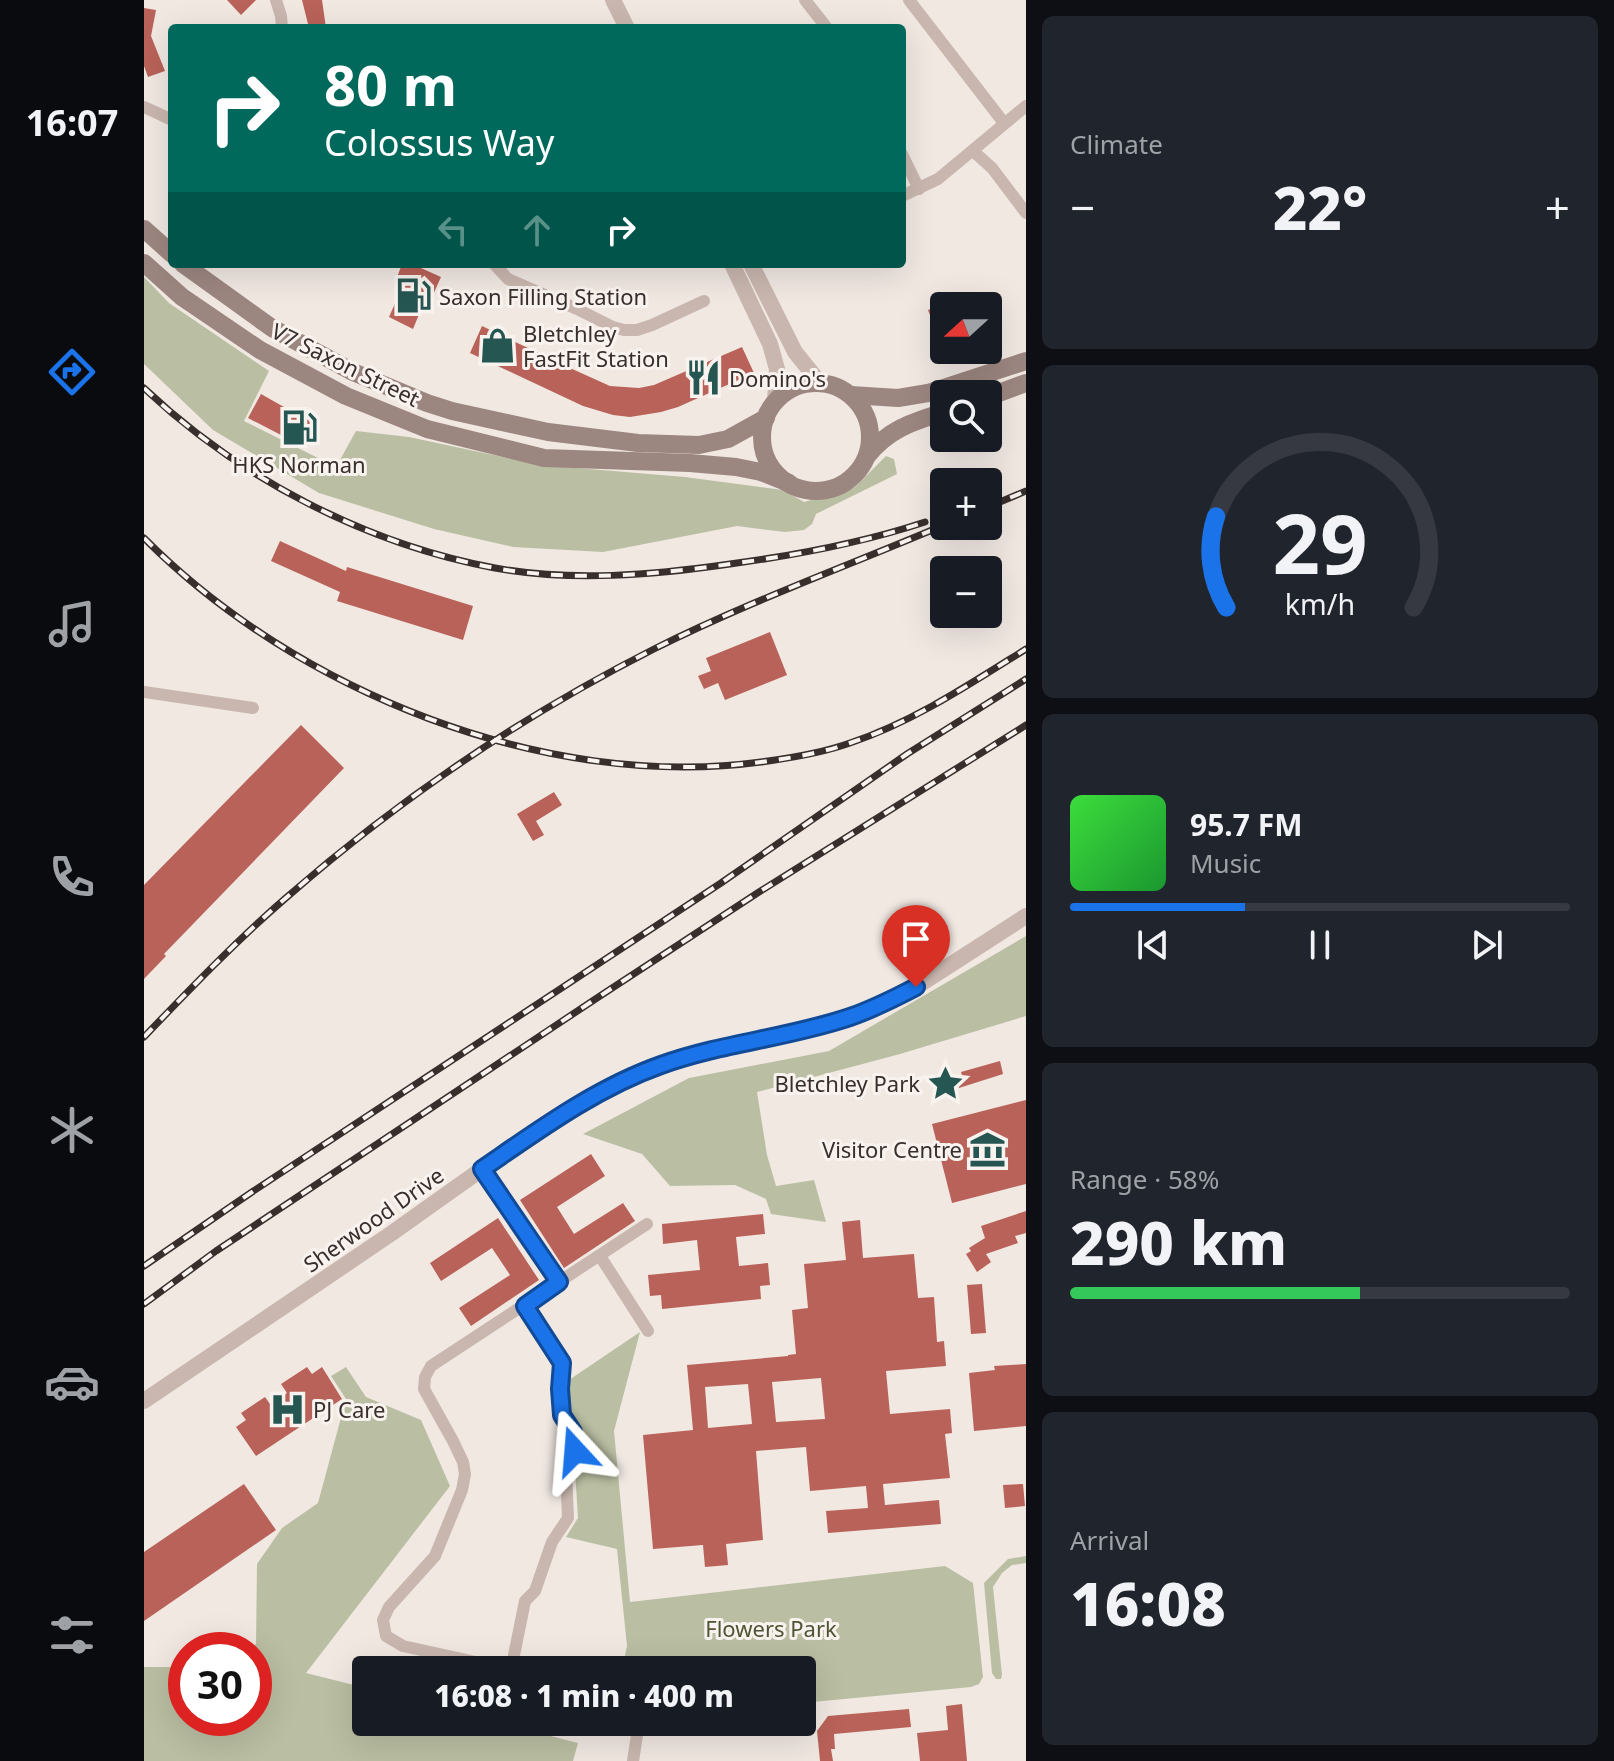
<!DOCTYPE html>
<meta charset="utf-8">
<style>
body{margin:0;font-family:"Noto Sans",sans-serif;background:#20242c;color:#f1f3f6;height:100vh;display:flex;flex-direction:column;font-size:30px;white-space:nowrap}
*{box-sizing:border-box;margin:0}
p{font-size:26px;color:#9ea1a6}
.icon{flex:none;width:44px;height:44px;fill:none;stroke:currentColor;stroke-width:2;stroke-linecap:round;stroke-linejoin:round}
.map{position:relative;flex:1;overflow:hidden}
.side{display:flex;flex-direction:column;gap:16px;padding:16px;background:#0d0f14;width:588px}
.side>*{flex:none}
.guide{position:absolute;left:24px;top:24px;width:738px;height:244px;border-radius:8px;box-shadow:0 8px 32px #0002;background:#00695c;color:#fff;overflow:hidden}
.needle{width:52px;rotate:249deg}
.buttons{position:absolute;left:786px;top:292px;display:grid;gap:16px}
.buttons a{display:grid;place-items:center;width:72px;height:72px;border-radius:8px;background:#171b24;box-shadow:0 8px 32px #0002;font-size:40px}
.speed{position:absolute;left:24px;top:1632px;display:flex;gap:16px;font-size:40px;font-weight:700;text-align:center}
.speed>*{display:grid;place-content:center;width:104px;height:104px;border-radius:50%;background:#171b24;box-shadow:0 8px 32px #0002;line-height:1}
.speed .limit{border:12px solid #d22;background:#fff;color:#111}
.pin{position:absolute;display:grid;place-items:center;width:68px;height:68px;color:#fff;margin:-82px -34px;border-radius:50% 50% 50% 0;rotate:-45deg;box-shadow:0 0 8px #0007}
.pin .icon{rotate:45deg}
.me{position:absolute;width:88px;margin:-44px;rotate:341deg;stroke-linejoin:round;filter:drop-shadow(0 0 6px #0008)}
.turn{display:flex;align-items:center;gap:28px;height:168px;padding:0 24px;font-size:36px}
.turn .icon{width:104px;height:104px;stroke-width:2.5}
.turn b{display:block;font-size:56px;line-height:68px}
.lanes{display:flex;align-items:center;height:76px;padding:0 24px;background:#0003;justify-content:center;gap:40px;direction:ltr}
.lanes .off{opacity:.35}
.big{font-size:60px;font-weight:800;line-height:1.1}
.side .tile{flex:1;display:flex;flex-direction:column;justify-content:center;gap:12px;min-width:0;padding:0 28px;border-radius:12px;background:#20242c}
.side .dial{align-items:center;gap:0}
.dial svg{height:208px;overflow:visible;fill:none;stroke:#363941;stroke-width:7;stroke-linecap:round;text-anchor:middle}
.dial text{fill:#f1f3f6;stroke:none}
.song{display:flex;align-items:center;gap:24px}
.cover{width:96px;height:96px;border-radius:12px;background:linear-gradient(135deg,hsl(120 70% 55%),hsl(130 70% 35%))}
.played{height:8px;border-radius:4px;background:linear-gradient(90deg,#1a73e8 35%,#363941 35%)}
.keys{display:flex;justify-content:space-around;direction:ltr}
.heat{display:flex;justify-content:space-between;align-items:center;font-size:44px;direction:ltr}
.charge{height:12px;border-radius:6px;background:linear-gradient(90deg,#34c759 58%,#363941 0)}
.trip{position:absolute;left:208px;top:1656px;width:464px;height:80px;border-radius:8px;background:#171b24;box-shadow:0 8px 32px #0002;font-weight:800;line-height:80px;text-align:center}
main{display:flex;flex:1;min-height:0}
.dock{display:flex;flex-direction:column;width:144px;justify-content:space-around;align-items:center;background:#090b0e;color:#9ea1a6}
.dock .icon{width:56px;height:56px}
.dock .on{color:#1a73e8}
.dock b{font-size:36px;color:#f1f3f6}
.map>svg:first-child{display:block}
.green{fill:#babfa3}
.building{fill:#b96259;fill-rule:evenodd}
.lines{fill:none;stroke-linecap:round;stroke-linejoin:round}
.minor{stroke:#c9b7af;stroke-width:12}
.tertiary{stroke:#c9b7af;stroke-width:16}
.secondary{stroke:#9c8680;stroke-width:18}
.rail-casing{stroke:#382e2c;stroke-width:7}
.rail{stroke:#f9f3ef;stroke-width:4;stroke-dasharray:12;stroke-linecap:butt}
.route-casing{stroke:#114b97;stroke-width:20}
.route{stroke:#1a73e8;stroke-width:14}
.labels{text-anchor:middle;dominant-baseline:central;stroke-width:6;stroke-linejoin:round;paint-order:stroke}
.poi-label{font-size:22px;fill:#382e2c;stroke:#f9f3ef;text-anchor:start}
.street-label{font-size:22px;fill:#382e2c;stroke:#f9f3ef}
.park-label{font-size:22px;fill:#4d5433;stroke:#f9f3ef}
</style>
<main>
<nav class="dock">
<b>16:07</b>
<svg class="icon on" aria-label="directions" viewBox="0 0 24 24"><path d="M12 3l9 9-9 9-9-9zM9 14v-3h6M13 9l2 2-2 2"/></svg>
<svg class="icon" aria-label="music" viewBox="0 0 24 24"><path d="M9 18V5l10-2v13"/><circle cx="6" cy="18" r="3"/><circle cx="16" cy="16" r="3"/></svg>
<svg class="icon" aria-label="phone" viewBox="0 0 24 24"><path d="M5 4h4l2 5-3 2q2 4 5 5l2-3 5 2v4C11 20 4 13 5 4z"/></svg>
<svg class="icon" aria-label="climate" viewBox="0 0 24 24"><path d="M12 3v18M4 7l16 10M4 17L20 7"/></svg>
<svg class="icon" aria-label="car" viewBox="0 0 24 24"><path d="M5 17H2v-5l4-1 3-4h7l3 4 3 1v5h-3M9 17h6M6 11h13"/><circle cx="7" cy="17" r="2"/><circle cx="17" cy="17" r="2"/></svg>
<svg class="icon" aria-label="filters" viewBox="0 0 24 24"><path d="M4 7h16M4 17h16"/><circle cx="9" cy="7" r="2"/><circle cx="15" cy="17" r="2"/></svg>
</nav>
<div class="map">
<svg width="882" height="1761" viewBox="0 0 882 1761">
<rect width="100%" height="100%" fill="#f1e8e2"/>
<!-- green -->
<g class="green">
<path d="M0 277 25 303 125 371 100 421 192 467 212 431 265 437 397 465 541 477 639 490 660 502 711 487 742 456 750 459 753 474 672 514 668 524 660 530 641 532 593 526 459 552 369 547 290 529 175 493 69 430 0 364Z"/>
<path d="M882 936V1016L756 1054 613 1092 623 1155 632 1186 670 1180 682 1222 627 1214 622 1199 591 1185 526 1186 498 1154 439 1134 545 1078 685 1051Z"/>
<path d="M496 1332 470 1431 486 1602 801 1566 829 1583 839 1677 835 1684 827 1687 658 1703V1670H478L483 1646 473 1549 422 1537 434 1518 431 1470 437 1437 434 1425 425 1411 422 1382Z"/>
<path d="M202 1367 222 1397 277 1420 306 1486 162 1673 222 1688V1722H352L434 1743 429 1761H0V1667H42V1718H110V1650H100L112 1644 113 1564 138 1528 174 1503 202 1399 187 1376Z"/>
<path d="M882 1556V1563L868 1565 858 1573 849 1587 858 1675 857 1679H852L848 1673 840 1583 864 1559Z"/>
</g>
<!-- building -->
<g class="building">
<path d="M83 0H112L97 15Z"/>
<path d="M158 0H178L182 28H165Z"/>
<path d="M0 8 12 10 7 36 21 71 4 77 0 66Z"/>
<path d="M258 264H268L297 277 288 297 283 295 269 329 245 317 260 283 252 280Z"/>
<path d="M800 304V348L799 349 784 310Z"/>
<path d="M338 326 426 368 466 386 495 388 510 385 598 347 610 373 534 407 517 412 486 417 469 415 439 406 326 353Z"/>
<path d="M117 394 147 411 149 407 176 421 162 448 104 418Z"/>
<path d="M136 541 202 571 203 567 329 606 319 640 193 601 196 592 127 561Z"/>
<path d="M626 632 643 675 581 700 574 683 560 689 554 676 567 671 562 658Z"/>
<path d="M157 725 200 768 20 954 22 956 0 979V885Z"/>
<path d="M410 792 418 805 392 821 400 835 389 841 373 814Z"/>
<path d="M856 1061 859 1074 815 1088 812 1077 818 1075 817 1072Z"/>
<path d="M882 1100V1184L808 1203 788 1124Z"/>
<path d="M447 1154 461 1176 413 1207 430 1234 479 1203 491 1221 420 1268 376 1200Z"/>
<path d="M882 1211V1233L871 1236 874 1243 842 1254 847 1262 833 1272 822 1254 827 1251 825 1248 841 1238 837 1226Z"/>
<path d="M619 1214 621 1234 592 1237 595 1266 624 1263 626 1285 616 1286 617 1299 518 1309 517 1295 506 1296 504 1275 556 1270 553 1240 519 1244 518 1224Z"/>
<path d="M354 1218 395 1280 327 1326 315 1308 366 1275 348 1248 297 1281 286 1263Z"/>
<path d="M716 1220 719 1258 770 1254 774 1298 790 1297 793 1342 800 1341 802 1366 742 1371 746 1414 806 1409 808 1433 801 1434 806 1478 739 1484 741 1505 795 1500 797 1524 684 1533 682 1511 724 1508 722 1486 666 1491 662 1447 612 1451 619 1540 582 1544 584 1565 561 1567 559 1545 509 1549 499 1435 549 1430 543 1365 644 1356V1355L652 1354 648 1310 664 1308 660 1264 702 1260 698 1222ZM677 1378 681 1419 632 1422 628 1382ZM604 1384 608 1424 564 1428 561 1387Z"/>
<path d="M838 1284 842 1333 827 1334 823 1285Z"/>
<path d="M882 1364V1426L830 1431 825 1373 851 1370 850 1366Z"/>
<path d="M163 1367 168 1374 178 1367 198 1399 112 1456 92 1427 102 1420 97 1413 121 1397 126 1404 143 1393 137 1384Z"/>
<path d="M100 1484 132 1530 0 1621V1552Z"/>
<path d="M879 1484 881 1506 861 1508 859 1485Z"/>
<path d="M818 1704 823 1761H776L773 1733 804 1730 802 1706Z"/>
<path d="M765 1709 767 1727 690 1734 691 1749H687L689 1761H676L673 1731 684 1716Z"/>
</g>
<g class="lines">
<!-- minor -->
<g class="minor">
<path d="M132 0 137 16 138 28"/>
<path d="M661 0 683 28"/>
<path d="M765 0 860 123"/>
<path d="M0 107 28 120"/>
<path d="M829 151 848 168 882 213"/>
<path d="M758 154 775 189"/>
<path d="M758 196 794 179 882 106"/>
<path d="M350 264 364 279 433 309 469 327 480 330H493L508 325 560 301"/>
<path d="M0 692 109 708"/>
<path d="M338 1169 415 1282"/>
<path d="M456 1256 504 1331"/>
<path d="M367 1670 381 1601 391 1591 408 1542 424 1518 422 1471 431 1451 429 1432 418 1415 416 1389 418 1363 381 1306"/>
<path d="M368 1670 259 1646 242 1636 239 1620 245 1607 291 1556 318 1490 321 1474 319 1462 309 1441 280 1389 281 1377 287 1366 503 1224"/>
<path d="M489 1761 495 1722"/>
</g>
<!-- tertiary -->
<g class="tertiary">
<path d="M469 0 483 28"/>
<path d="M588 264 626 344 633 369 631 401"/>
<path d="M607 264 651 352 676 383"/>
<path d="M0 1401 248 1233 338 1169 403 1125 464 1088 515 1065 560 1052 672 1027 705 1017 744 1002 772 987 882 916"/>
</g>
<!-- secondary -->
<g class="secondary">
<path d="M0 229 28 254"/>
<path d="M0 263 38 297 116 350 202 396 283 429 400 458 546 463 592 467 617 472 645 483"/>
<path d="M39 264 128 328 209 372 283 403 308 411 404 432 494 443 555 445 584 439 622 418"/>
<circle cx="672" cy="437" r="54"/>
<path d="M707 395 754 398 784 393 882 361"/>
<path d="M844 397 882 383"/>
<path d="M723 456C745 429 768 422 800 412"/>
</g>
<defs>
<g id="rail">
<path d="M0 388C95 478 222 544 351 568 428 582 509 575 586 564 653 555 718 543 781 522"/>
<path d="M844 507 882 491"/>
<path d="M0 538C153 692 401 791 617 762 647 758 678 753 706 743 769 722 826 684 882 649"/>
<path d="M0 1037C46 989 93 940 143 897 254 800 378 716 510 649 604 602 703 566 800 525"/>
<path d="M0 1266 108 1192 577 883 763 754 882 679"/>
<path d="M0 1304 72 1251 456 996 615 892 882 725"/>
</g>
</defs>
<!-- rail casing -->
<use href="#rail" class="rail-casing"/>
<!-- rail -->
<use href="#rail" class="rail"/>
</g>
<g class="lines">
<defs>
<path id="route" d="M431 1451 429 1432 418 1415 416 1389 418 1363 381 1306 415 1282 338 1169C395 1130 452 1088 517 1065 578 1043 644 1038 706 1017 729 1009 751 998 772 987"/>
</defs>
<!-- route casing -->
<use href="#route" class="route-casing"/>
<!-- route -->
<use href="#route" class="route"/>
</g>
<!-- icons -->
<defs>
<symbol id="fuel-bare" viewBox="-9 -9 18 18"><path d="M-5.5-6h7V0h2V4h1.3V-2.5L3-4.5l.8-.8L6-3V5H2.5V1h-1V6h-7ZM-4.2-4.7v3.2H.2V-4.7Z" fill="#265652" stroke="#f9f3ef" stroke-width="2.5" paint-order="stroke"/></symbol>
<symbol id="shop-bare" viewBox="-9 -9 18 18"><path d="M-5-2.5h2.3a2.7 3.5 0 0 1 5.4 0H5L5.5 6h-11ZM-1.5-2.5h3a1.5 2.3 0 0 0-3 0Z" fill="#265652" stroke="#f9f3ef" stroke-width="2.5" paint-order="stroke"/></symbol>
<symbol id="restaurant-bare" viewBox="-9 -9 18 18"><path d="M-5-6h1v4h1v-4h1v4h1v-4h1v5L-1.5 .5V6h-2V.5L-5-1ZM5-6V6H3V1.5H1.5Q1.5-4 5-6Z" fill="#265652" stroke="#f9f3ef" stroke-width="2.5" paint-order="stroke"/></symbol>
<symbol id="sight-bare" viewBox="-9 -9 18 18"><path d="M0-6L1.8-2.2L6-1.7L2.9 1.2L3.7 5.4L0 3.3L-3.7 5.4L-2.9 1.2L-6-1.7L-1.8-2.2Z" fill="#265652" stroke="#f9f3ef" stroke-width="2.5" paint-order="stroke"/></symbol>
<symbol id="museum-bare" viewBox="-9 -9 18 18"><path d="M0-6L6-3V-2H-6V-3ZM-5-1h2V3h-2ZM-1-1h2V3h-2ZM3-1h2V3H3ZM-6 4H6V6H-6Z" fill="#265652" stroke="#f9f3ef" stroke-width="2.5" paint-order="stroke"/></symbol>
<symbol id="hospital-bare" viewBox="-9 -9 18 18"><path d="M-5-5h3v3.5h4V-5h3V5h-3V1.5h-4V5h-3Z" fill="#265652" stroke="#f9f3ef" stroke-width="2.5" paint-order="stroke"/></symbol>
</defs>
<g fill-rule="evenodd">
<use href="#fuel-bare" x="244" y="270" width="51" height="51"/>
<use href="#shop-bare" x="328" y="320" width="51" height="51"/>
<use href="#restaurant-bare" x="534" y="352" width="51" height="51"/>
<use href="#fuel-bare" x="130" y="402" width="51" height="51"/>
<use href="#sight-bare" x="776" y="1058" width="51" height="51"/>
<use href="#museum-bare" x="818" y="1124" width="51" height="51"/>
<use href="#hospital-bare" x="118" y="1384" width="51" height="51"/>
</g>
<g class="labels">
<!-- poi labels -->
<g class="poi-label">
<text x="295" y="296">Saxon Filling Station</text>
<text x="379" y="333">Bletchley<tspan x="379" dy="25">FastFit Station</tspan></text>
<text x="585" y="378">Domino's</text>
<text x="155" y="464" text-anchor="middle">HKS Norman</text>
<text x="776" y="1083" text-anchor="end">Bletchley Park</text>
<text x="818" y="1149" text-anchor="end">Visitor Centre</text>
<text x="169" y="1409">PJ Care</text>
</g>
<!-- street labels -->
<g class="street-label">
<text transform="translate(202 364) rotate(26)">V7 Saxon Street</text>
<text transform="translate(229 1219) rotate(-35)">Sherwood Drive</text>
</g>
<!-- park labels -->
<g class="park-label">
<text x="627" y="1628">Flowers Park</text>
</g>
</g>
</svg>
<div class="buttons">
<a><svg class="needle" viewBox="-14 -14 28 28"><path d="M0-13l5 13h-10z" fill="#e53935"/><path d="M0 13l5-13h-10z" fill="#9ea1a6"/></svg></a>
<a><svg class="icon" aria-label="search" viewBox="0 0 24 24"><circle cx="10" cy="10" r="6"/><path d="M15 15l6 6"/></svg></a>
<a>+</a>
<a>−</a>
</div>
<div class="speed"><div class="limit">30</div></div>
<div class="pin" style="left:772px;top:987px;background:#d93025"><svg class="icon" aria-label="arrive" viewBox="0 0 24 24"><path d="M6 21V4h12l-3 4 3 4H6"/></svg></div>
<svg class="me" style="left:431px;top:1451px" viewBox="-20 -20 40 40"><path d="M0-17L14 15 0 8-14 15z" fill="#1a73e8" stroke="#fff" stroke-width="4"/></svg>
<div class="trip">16:08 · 1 min · 400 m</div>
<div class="guide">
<div class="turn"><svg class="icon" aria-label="right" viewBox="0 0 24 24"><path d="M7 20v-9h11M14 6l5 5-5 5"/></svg><div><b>80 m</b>Colossus Way</div></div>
<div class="lanes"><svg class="icon off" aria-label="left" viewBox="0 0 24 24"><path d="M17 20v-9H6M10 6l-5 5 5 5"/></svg><svg class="icon off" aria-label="ahead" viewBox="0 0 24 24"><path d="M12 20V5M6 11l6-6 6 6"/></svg><svg class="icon" aria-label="right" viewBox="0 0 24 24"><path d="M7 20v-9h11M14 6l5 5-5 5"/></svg></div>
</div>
</div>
<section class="side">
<div class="tile"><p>Climate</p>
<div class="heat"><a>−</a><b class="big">22°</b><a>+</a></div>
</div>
<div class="tile dial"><svg viewBox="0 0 100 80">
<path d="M14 69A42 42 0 1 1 86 69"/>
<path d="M14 69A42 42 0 0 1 10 34" stroke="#1a73e8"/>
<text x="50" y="56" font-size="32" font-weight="700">29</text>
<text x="50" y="72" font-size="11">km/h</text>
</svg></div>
<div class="tile">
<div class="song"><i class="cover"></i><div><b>95.7 FM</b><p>Music</p></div></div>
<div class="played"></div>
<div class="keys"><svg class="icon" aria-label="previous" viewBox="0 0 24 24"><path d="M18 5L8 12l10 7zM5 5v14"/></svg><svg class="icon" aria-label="pause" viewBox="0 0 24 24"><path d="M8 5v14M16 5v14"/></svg><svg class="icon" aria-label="next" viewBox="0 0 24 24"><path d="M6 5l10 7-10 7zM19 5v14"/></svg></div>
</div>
<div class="tile"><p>Range · 58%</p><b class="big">290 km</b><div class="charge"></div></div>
<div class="tile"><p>Arrival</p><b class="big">16:08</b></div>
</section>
</main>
